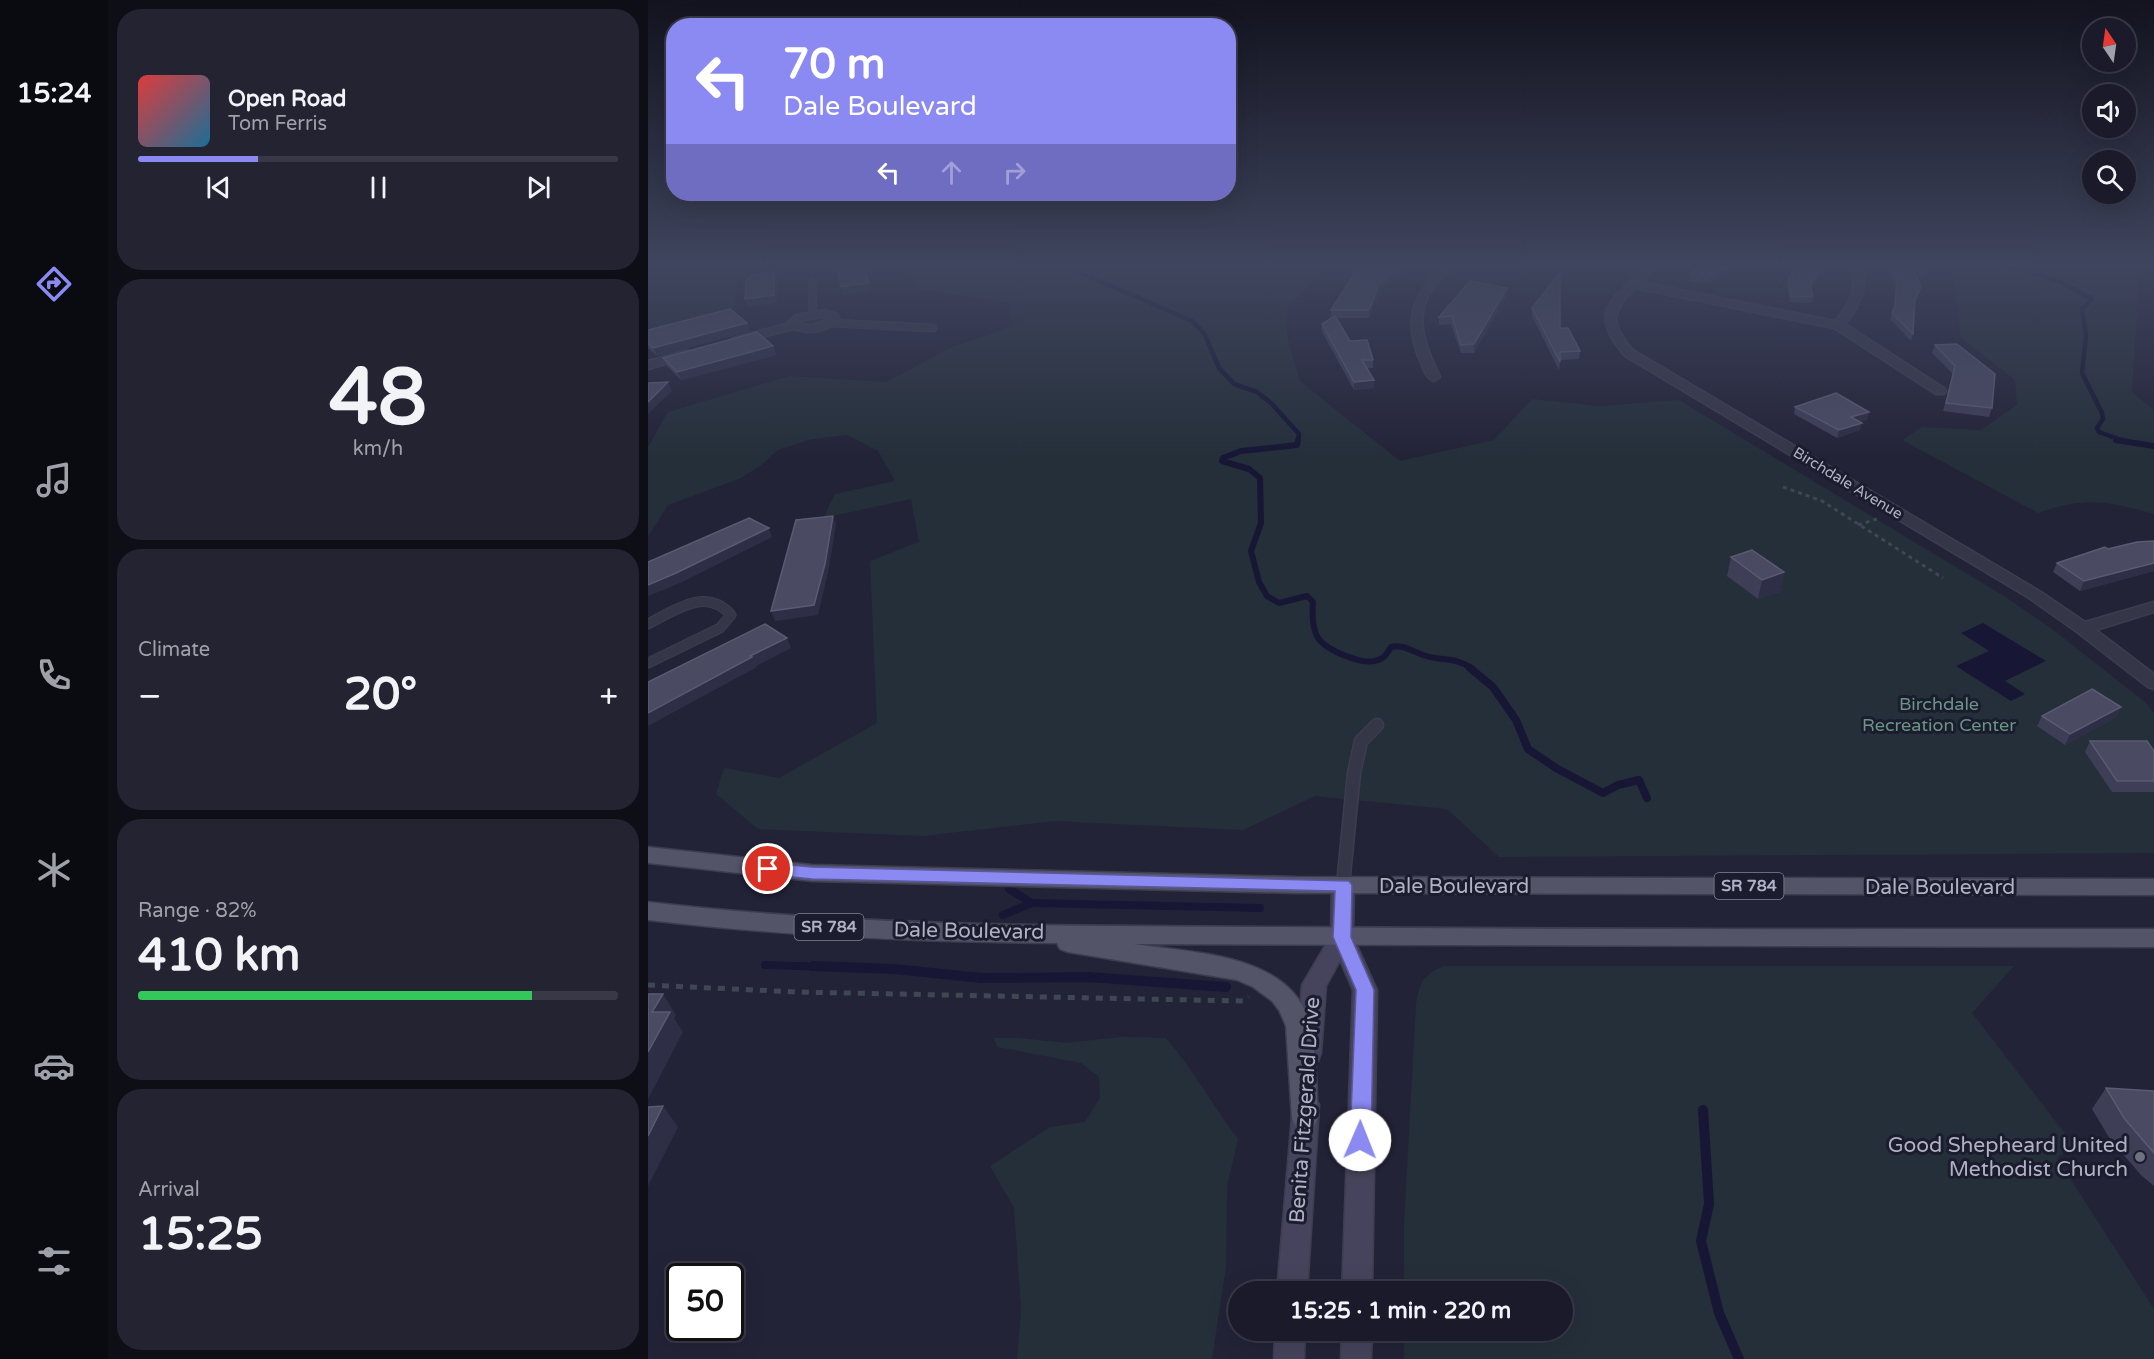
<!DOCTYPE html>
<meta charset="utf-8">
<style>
body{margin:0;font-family:"Varela Round",sans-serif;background:#232332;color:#f1f3f6;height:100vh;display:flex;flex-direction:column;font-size:22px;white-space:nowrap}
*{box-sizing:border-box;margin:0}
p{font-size:20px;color:#9fa1a8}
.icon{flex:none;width:33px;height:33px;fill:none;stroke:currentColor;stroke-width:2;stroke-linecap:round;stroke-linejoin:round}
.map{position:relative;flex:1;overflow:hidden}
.side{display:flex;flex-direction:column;gap:9px;padding:9px;background:#0e0e17;width:540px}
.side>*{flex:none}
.hud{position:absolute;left:18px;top:18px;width:570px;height:183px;border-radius:24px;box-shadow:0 6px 24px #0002,0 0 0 2px #383847;background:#8b89f2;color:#fff;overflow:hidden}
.needle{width:39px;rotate:347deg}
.buttons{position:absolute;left:1434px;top:18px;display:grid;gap:12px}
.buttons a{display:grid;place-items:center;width:54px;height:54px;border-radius:50%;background:#1a1a2a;box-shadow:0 6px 24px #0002,0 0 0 2px #383847;font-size:30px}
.speed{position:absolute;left:18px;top:1263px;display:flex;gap:12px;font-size:30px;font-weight:700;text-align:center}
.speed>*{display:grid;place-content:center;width:78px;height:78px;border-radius:50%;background:#1a1a2a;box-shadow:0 6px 24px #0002,0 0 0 2px #383847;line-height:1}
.speed .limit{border:3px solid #111;border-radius:9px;background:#fff;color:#111}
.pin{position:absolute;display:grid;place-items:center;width:51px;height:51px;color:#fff;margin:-26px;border:3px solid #fff;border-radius:50%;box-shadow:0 2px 6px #0007}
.me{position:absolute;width:66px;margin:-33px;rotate:1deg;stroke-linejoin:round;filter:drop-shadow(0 0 4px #0008)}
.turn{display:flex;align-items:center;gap:21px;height:126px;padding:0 18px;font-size:27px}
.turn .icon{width:78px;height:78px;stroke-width:2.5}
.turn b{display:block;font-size:42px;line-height:51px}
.lanes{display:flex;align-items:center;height:57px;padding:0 18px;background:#0003;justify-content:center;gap:30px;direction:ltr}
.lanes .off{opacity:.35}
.big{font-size:45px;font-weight:700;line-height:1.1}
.side .tile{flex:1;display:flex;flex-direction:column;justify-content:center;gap:9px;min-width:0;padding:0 21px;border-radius:24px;background:#232332}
.side .dial{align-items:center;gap:0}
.dial b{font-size:78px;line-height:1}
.song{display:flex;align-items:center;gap:18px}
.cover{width:72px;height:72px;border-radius:9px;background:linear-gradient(135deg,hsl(0 70% 55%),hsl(200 70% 35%))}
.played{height:6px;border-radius:3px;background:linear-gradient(90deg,#8b89f2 25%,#383847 25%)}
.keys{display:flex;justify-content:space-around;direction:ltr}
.heat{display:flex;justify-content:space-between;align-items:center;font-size:33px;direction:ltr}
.charge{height:9px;border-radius:4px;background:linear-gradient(90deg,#34c759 82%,#383847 0)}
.trip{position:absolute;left:580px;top:1281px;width:345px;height:60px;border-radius:30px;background:#1a1a2a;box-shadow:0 6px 24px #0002,0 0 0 2px #383847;font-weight:700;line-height:60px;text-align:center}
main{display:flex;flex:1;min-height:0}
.dock{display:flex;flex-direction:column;width:108px;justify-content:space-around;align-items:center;background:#0a0a11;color:#9fa1a8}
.dock .icon{width:42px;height:42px}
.dock .selected{color:#8b89f2}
.dock b{font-size:27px;color:#f1f3f6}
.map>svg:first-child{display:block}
.green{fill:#252f3a}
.water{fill:#171735}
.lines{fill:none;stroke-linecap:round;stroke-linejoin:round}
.stream-far3{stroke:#171735;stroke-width:4.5}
.stream-far2{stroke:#171735;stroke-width:6}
.stream-far1{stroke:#171735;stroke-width:8}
.stream{stroke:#171735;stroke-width:10}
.lane-far2-casing{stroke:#3c3d4f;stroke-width:9}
.lane-far1-casing{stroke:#3c3d4f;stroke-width:11}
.lane-casing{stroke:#3c3d4f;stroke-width:15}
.street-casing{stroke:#3c3d4f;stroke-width:3}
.secondary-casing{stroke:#3c3d4f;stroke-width:3}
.primary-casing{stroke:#3c3d4f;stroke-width:3}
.path-far1{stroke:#3d4852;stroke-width:3;stroke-dasharray:4 4;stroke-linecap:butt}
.path{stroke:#3d4852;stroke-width:5;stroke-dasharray:7 7;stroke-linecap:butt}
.lane-far2{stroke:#363649;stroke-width:7}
.lane-far1{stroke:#363649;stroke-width:9}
.lane{stroke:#363649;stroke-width:12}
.street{fill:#363649;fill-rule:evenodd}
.secondary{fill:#45445c;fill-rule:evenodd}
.primary{fill:#545469;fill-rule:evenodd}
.wall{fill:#3e3e57}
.shaded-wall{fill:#2e2e46}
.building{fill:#4a4a63;stroke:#5a5a72;stroke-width:1.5}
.route{fill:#8b89f2;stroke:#5a599d;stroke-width:1.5}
.worship-dot{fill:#6b7280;stroke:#1b1c2e;stroke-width:2}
.labels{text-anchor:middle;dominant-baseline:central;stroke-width:6;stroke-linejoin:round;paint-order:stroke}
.far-street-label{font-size:15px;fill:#b1b1c5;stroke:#1b1c2e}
.shield{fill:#1b1c2e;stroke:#848498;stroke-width:1.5}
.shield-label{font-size:16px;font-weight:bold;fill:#b1b1c5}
.park-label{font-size:18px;fill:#699585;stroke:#1b1c2e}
.near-street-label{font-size:21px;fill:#b1b1c5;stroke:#1b1c2e}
.near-poi-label{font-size:21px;fill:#b1b1c5;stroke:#1b1c2e;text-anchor:end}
</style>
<main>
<nav class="dock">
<b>15:24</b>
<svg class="icon selected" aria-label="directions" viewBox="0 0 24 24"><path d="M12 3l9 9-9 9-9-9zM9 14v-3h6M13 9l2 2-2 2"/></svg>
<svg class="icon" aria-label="music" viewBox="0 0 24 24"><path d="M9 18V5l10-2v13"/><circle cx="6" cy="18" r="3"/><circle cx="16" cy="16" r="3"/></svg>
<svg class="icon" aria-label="phone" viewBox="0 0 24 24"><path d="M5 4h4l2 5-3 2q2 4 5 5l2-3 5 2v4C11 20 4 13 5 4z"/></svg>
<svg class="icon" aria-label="climate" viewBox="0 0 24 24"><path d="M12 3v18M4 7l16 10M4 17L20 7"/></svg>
<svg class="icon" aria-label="car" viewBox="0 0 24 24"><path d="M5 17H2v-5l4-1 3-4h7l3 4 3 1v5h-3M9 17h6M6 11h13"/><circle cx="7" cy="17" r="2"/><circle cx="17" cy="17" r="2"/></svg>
<svg class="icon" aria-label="filters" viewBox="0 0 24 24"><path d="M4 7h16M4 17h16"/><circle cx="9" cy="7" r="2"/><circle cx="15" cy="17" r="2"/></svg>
</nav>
<section class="side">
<div class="tile">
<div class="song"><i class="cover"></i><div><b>Open Road</b><p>Tom Ferris</p></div></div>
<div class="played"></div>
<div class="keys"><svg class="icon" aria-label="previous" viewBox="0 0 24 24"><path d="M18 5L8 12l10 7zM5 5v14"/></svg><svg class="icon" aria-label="pause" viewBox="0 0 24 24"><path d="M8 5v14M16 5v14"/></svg><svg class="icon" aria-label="next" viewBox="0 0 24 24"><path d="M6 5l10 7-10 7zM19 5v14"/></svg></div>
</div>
<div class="tile dial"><b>48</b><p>km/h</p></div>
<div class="tile"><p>Climate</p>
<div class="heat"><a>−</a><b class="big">20°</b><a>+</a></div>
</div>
<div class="tile"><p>Range · 82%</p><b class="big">410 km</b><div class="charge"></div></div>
<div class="tile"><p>Arrival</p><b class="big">15:25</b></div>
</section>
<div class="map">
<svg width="1506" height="1359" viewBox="0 0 1506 1359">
<rect width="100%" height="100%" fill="#232338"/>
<!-- green -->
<g class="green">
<path d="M0 266H123L90 281 84 310 0 329Z"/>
<path d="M255 266H677L639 309V336L652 381 752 461 846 440 884 399 951 406 1031 400 1359 598 1404 629 1497 702 1506 713V853L851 857 799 809 667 796 595 830 407 821 275 836 110 829 68 794 76 768 131 778 229 723 222 561 271 542 263 499 175 518 187 494 247 481 230 451 199 435 164 439 130 450 112 466 91 479 20 505 0 537V447L20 412 141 376 238 382 304 347 360 328 363 303 271 289Z"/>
<path d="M1304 266H1488L1490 298 1484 392 1506 410V514C1459 501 1438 496 1390 513L1254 440 1274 427 1333 430 1369 405 1367 380 1313 338Z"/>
<path d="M796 966H1366L1324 1013 1426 1145 1409 1158 1506 1309V1359H756V1331L915 1330V1292L756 1291V1224L768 1004C772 981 775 975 796 966Z"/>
<path d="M473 1037 518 1038C545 1069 565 1106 590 1139L579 1186 578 1267 564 1359H369L373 1309 366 1208 342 1166 402 1127 437 1122 452 1098 451 1077 433 1063 350 1047 345 1038H371L418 1043Z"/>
</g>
<!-- water -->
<path class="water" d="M1335 623 1398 661 1357 681 1377 694 1363 701 1308 666 1341 651 1313 633Z"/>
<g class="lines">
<!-- stream-far3 -->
<g class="stream-far3">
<path d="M423 266 431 272 544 321 556 333 571 368 586 384 609 392 624 404 651 434 650 441"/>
<path d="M1358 266 1410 281 1444 299 1434 309 1438 336 1434 373 1454 413 1455 419 1449 428 1451 432 1476 441"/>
</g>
<!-- stream-far2 -->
<g class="stream-far2">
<path d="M650 440 649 445 593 451 575 458 574 461 601 469 612 478 613 523 603 551 611 582 619 596 631 603 659 596 665 602C664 614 664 628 670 638 679 651 716 666 730 660 737 658 739 653 743 647 755 644 763 651 775 655 794 662 804 655 825 669"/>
<path d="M1468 440 1506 446"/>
</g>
<!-- stream-far1 -->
<g class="stream-far1">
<path d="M822 668 845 687 868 720 880 749 908 768 955 793 970 785 991 780 999 798"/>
<path d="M361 889 384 903"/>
<path d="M355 915 384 903 612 908"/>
<path d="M117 965 214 968"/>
</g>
<!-- stream -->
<g class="stream">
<path d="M165 966 246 969 334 978 440 977 578 987"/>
<path d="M1055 1110 1061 1204 1053 1241 1071 1313 1091 1359"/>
</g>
<defs>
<g id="lane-far2">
<path d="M164 282 165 314"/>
<path d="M183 323 285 328"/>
</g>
<path id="lane-far1" d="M0 624C26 611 58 586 83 615L72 628 0 663"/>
<path id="lane" d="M695 885 706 773 713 741 729 725"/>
<g id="street">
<path d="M795 266H806C799 275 789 281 783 291 765 319 779 350 792 377L786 381C778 379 776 370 773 363 755 323 763 295 795 266Z"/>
<path d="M998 266H1009L993 282 1187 321C1202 305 1208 288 1206 266H1216C1219 289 1212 307 1197 324L1296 388 1298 391 1296 394H1288L1186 328 987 288C963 312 962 324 985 350L1393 592 1437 622 1506 602V612L1448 630 1506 674V689L1500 687 1429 632 1381 598 977 356C938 311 964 300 998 266Z"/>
<path d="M177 310 189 314 192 320 186 325 171 331 159 332 145 329 89 344 83 340 85 338 138 324 148 315ZM176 317 180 319 165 325 151 324 156 320Z"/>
<path d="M39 350 45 354 43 357 0 369V361Z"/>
</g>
<g id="secondary">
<path d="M695 877 703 879 706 885 705 937 729 990 724 1292H694L705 990 692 960 678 986 673 1053 670 1061 661 1064 652 1061 649 1053 654 985 683 936 684 885 687 879Z"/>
<path d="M658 1093 667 1097 671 1105 659 1292H629L645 1105 649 1097Z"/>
<path d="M627 1330H657L656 1359H626Z"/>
<path d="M694 1330H724L723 1359H693Z"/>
</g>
<g id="primary">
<path d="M0 847 164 865 649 877 1506 879V895L649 893 164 881 0 863Z"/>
<path d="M0 902C211 927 423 926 635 927 925 930 1216 929 1506 929V947L486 944C544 953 646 953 662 1026 669 1055 668 1088 670 1118L666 1126 657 1130 648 1126 644 1118 638 1026 631 1010 624 1001 605 987 589 980 420 952 412 949 409 943C272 942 136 936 0 920Z"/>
</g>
</defs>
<!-- lane-far2 casing -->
<use href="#lane-far2" class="lane-far2-casing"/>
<!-- lane-far1 casing -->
<use href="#lane-far1" class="lane-far1-casing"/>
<!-- lane casing -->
<use href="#lane" class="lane-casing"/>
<!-- street casing -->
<use href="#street" class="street-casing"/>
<!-- secondary casing -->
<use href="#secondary" class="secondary-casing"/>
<!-- primary casing -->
<use href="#primary" class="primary-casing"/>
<!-- path-far1 -->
<g class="path-far1">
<path d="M1135 487 1174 501 1295 578"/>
<path d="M1210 525 1229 519"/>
</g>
<!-- path -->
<path class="path" d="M0 985 149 992 595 1001 601 997"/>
<!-- lane-far2 -->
<use href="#lane-far2" class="lane-far2"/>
<!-- lane-far1 -->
<use href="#lane-far1" class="lane-far1"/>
<!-- lane -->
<use href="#lane" class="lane"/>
<!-- street -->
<use href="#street" class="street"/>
<!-- secondary -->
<use href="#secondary" class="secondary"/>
<!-- primary -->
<use href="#primary" class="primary"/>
</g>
<!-- wall -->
<g class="wall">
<path d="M711 266H760L736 288H733L721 318H688L702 341 725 360V368H719L726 388 706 390 674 332V324L683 318V310Z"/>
<path d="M1046 266H1089L1065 282H1042Z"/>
<path d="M1237 266H1277L1279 270 1277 276H1268L1271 293 1267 303 1265 334 1263 341 1242 319 1246 308 1248 287Z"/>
<path d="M1174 268 1172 274 1162 288 1165 297 1164 303 1142 302 1139 286 1140 280Z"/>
<path d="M859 288V295L826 353H813L803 324 791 325V317Z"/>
<path d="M884 308 912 328 932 351 931 359 912 360 911 370 884 316Z"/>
<path d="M0 330 102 331 9 356 0 348Z"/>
<path d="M1309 344 1344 408 1341 417 1295 411 1305 374 1284 353 1287 345Z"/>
<path d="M125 346 128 355 33 380 19 366 15 358Z"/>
<path d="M1147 407 1219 420 1212 421V430L1189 438 1146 414Z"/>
<path d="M1506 541V571L1432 591 1405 572 1409 563 1460 549Z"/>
<path d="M1083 557 1136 572 1132 592 1110 599 1079 576Z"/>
<path d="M1473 707 1468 717 1417 745 1389 726 1394 716Z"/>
<path d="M1442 741 1506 751V792H1464L1437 752Z"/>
<path d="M1458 1088 1506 1091V1186L1493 1175 1462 1139 1444 1109Z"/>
</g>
<!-- shaded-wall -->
<g class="shaded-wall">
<path d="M752 266H760L736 288V281Z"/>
<path d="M1079 266H1089L1065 282 1066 275Z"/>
<path d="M1174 268 1172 274 1160 291 1162 285Z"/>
<path d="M126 272 129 279V303L100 307 97 299Z"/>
<path d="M733 280V288L721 318V310Z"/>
<path d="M221 283 223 291 195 295 193 287Z"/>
<path d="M859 288V295L826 353V344Z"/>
<path d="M99 323 102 331 9 356 5 348Z"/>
<path d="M125 346 128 355 61 373 33 380 29 372Z"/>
<path d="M726 380V388L706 390V382Z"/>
<path d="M20 382 24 391 0 414V402Z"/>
<path d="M1221 412 1219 420 1201 424 1203 417Z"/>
<path d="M1214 423 1212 430 1189 438 1191 430Z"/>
<path d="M185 516 188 525 180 573 170 615 127 621 123 611Z"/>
<path d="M121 528 124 537 32 583 0 596V585Z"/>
<path d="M1506 563V571L1432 591 1436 581Z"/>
<path d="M1136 572 1132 592 1110 599 1114 580Z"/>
<path d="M139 638 143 648 108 666 109 667 0 726V713L102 656Z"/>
<path d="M1473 707 1468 717 1417 745 1422 734Z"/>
<path d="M15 994 28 1015 26 1018 35 1032 0 1099V1052L4 1012Z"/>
<path d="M15 1106 30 1127 0 1186V1136Z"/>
</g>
<!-- building -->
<g class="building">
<path d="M189 266H216L221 283 193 287Z"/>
<path d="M711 266H752L736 281 733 280 721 310H683Z"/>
<path d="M1046 266H1079L1066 275H1043Z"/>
<path d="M1150 266H1173L1174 268 1162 285 1165 297 1143 296 1140 280Z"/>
<path d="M1242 266H1277L1279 270H1266L1273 287 1267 300 1265 334 1244 313 1247 305 1249 281Z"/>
<path d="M126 272V295L97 299 98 279H102L103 275Z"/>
<path d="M912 272V328H920L932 351 912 352V362L884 308Z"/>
<path d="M822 281 859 288 826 344 813 345 804 316 791 317Z"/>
<path d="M82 309 99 323 5 348 0 343V330Z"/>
<path d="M687 316 702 341 719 340 725 360H714L726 380 706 382 674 324Z"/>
<path d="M109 332 125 346 29 372 15 358Z"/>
<path d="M1309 344 1347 374 1344 408 1298 403 1307 366 1287 345Z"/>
<path d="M20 382 0 402V383Z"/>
<path d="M1188 393 1221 412 1203 417 1214 423 1191 430 1147 407Z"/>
<path d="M185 516 177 564 166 605 123 611 148 520Z"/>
<path d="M101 518 121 528 28 573 0 585V562Z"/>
<path d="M1506 541V563L1436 581 1409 563 1457 547 1460 549 1489 542Z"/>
<path d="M1104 550 1136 572 1114 580 1083 557Z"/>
<path d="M117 624 139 638 102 656 104 657 0 713V682Z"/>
<path d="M1444 689 1473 707 1422 734 1394 716Z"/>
<path d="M1442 741H1499L1506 751V781H1469Z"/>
<path d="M0 994H15L4 1012H22L0 1052Z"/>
<path d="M1458 1088 1506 1091V1153L1476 1118Z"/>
<path d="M15 1106 0 1136V1107Z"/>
</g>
<!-- sky -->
<linearGradient id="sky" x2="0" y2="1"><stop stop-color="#13131f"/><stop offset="0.58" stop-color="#3f455e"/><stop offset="1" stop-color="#3f455e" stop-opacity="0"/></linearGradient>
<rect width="1506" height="457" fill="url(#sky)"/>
<!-- route -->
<path class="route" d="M120 863 164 867 701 881 704 885 703 937 726 990 723 1140 720 1146 712 1149 705 1146 702 1140 708 990 685 937 687 891 164 879 115 874 112 869 115 865Z"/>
<!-- markers -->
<circle class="worship-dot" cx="1492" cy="1157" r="6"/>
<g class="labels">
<!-- far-street labels -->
<g class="far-street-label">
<text transform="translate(1200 483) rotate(31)">Birchdale Avenue</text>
</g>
<!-- shield labels -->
<g class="shield">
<rect x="1066.5" y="873" width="69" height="26" rx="4.5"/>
<rect x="146.5" y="914" width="69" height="26" rx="4.5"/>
</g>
<g class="shield-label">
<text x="1101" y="886">SR 784</text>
<text x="181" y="927">SR 784</text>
</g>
<!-- park labels -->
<g class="park-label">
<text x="1291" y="704">Birchdale<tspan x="1291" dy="21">Recreation Center</tspan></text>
</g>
<!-- near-street labels -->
<g class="near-street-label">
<text x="806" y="886">Dale Boulevard</text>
<text x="1292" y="887">Dale Boulevard</text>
<text transform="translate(321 931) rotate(1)">Dale Boulevard</text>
<text transform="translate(657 1110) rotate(-86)">Benita Fitzgerald Drive</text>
</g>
<!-- near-poi labels -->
<g class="near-poi-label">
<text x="1480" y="1145">Good Shepheard United<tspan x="1480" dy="24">Methodist Church</tspan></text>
</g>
</g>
</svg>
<div class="buttons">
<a><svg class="needle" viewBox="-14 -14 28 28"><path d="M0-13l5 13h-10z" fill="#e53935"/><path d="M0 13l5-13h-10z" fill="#9fa1a8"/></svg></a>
<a><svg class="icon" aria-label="sound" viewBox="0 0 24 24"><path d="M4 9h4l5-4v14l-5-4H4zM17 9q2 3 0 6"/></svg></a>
<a><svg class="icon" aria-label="search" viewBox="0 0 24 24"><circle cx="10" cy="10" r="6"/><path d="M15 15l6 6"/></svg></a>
</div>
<div class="speed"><div class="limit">50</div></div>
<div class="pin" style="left:120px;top:869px;background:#d93025"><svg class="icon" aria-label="arrive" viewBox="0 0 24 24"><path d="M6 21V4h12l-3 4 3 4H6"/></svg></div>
<svg class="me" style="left:712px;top:1140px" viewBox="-20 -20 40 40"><circle r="19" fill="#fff"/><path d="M0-13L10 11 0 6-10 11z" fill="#8b89f2"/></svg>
<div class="trip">15:25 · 1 min · 220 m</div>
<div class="hud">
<div class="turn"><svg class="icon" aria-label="left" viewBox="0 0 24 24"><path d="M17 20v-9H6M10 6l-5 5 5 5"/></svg><div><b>70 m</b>Dale Boulevard</div></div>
<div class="lanes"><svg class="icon" aria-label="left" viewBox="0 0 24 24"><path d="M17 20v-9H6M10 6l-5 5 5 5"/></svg><svg class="icon off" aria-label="ahead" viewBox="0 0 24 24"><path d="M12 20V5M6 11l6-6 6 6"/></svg><svg class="icon off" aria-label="right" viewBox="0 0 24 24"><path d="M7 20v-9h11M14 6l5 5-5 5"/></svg></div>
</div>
</div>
</main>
